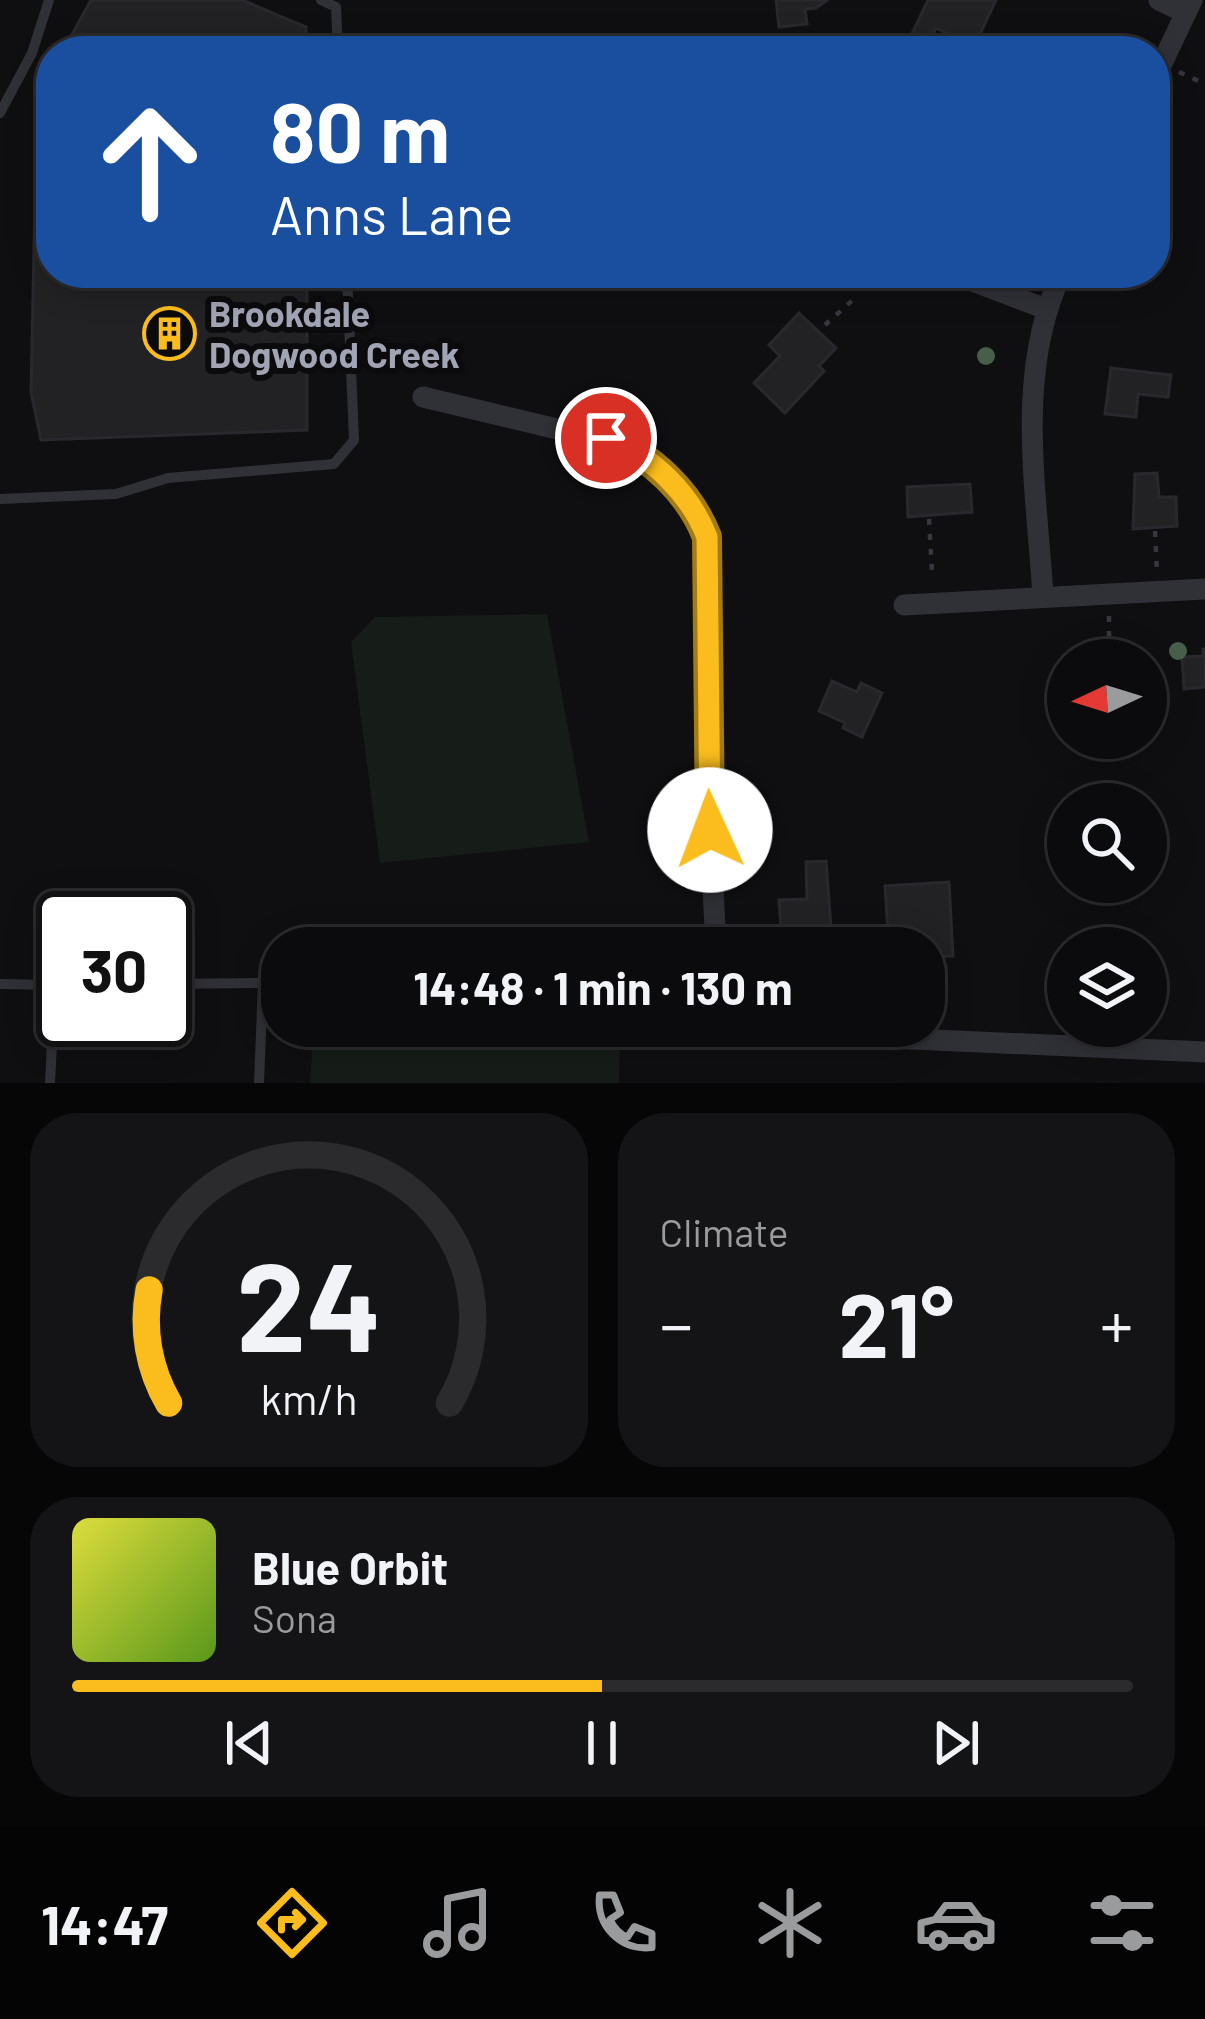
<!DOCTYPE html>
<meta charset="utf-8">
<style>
body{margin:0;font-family:Barlow,sans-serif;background:#141416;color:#f1f3f6;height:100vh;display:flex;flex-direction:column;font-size:45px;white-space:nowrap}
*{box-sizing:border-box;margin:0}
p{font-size:39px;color:#9a9b9d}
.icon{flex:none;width:66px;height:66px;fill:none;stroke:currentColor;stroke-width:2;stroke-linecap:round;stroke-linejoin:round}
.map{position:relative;height:1083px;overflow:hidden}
.side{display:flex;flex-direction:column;gap:30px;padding:30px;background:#060607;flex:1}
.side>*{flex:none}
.top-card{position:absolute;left:36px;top:36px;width:1134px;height:252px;border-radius:48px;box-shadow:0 6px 30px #0003,0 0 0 3px #2b2b2e;background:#1a4fa0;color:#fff;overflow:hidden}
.needle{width:78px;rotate:266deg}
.buttons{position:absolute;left:1047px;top:639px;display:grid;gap:24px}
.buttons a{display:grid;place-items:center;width:120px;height:120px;border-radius:50%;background:#0b0b0d;box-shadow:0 6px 30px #0003,0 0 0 3px #2b2b2e;font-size:60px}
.speed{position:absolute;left:36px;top:891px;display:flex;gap:24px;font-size:60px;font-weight:700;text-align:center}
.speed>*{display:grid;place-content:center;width:156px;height:156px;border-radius:50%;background:#0b0b0d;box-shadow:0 6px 30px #0003,0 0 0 3px #2b2b2e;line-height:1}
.speed .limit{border:6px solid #111;border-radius:18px;background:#fff;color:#111}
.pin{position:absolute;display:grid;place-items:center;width:102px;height:102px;color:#fff;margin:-51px;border:6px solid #fff;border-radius:50%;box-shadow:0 3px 12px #0007}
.me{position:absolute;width:132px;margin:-66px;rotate:358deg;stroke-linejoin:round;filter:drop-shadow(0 0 9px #0008)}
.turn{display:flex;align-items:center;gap:42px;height:252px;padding:0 36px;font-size:54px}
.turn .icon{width:156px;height:156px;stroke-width:2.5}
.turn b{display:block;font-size:84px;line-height:102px}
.big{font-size:90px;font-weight:700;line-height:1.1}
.side .widget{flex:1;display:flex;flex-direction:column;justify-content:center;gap:18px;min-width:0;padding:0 42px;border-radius:48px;background:#141416}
.side .dial{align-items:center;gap:0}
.dial svg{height:312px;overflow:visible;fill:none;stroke:#2b2b2e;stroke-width:7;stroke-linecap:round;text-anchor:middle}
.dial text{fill:#f1f3f6;stroke:none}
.song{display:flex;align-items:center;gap:36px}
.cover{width:144px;height:144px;border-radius:18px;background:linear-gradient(135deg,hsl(60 70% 55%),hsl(90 70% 35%))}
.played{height:12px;border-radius:6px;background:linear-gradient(90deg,#fbbd1d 50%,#2b2b2e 50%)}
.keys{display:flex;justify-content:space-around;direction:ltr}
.heat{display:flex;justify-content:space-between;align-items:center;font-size:66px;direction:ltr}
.side .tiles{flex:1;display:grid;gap:30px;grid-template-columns:1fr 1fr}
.widget:last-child{grid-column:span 2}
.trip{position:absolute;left:261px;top:927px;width:684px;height:120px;border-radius:48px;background:#0b0b0d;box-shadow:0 6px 30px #0003,0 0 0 3px #2b2b2e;font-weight:700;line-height:120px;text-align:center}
.tabs{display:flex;height:192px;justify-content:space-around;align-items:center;background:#040405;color:#9a9b9d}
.tabs .icon{width:84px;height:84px}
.tabs .selected{color:#fbbd1d}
.tabs b{font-size:54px;color:#f1f3f6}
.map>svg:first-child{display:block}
.green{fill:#161c17}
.building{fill:#222225;stroke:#29292d;stroke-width:3}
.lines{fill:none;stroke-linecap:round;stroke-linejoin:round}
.path{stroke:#36383d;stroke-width:4.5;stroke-dasharray:6 9;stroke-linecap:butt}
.lane{stroke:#303136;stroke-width:10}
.street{stroke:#303136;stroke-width:21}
.tree{fill:#475e4b}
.route-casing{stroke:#a37b13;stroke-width:30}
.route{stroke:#fbbd1d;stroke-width:21}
.labels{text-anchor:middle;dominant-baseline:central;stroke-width:12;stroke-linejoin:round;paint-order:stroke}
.poi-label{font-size:36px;font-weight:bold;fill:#a0a4b3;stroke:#0b0a0c;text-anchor:start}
</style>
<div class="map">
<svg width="1205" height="1083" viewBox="0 0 1205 1083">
<rect width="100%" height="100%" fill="#0f0f11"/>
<!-- green -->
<g class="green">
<path d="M547 614 589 842 380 863 351 642 375 617Z"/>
<path d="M314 1026H620L619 1083H310Z"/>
</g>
<!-- building -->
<g class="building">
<path d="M91 0H242L306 27V51H95L96 40 70 38Z"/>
<path d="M776 0H827L816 8 805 9 807 24 779 27Z"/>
<path d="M928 0H996L972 51 952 46 956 38 936 28 925 51H916L906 46Z"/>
<path d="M36 152 51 154V273H307V430L41 440 31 392Z"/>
<path d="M799 313 836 348 819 366 824 371 785 413 754 383 780 356 769 345Z"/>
<path d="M1111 368 1171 375 1168 397 1138 394 1136 417 1105 414Z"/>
<path d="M1157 473 1159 497H1176L1177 526 1133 529 1135 474Z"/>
<path d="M970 484 972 512 908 517 907 487Z"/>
<path d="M1203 649H1205V687L1184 689 1182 657 1203 656Z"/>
<path d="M832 681 857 692 861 683 882 693 862 737 843 728 845 723 819 711Z"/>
<path d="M826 861 832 940 816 942V928L781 929 779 900 807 899 806 862Z"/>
<path d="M949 882 953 956 927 957V946L889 948 885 886Z"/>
</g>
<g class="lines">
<!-- path -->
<g class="path">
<path d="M1179 72 1205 84"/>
<path d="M825 325 855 298"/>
<path d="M929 519 932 572"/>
<path d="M1155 531 1157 573"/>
<path d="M1109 616V652"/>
</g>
<!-- lane -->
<g class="lane">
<path d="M321 0 336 7 338 51"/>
<path d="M0 113 32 53 49 0"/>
<path d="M0 499 116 494 168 478 334 464 354 440 347 273"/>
<path d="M0 984 55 985"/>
<path d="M165 984 263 983 259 1083"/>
<path d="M50 1083 55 985H63"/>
</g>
<!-- street -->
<g class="street">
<path d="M1159 0 1186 13"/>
<path d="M1155 78 1192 0"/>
<path d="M951 273 1046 309"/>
<path d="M423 397 624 445 689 499 707 537 709 566 708 790 716 948"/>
<path d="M1043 597C1037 491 1014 372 1062 273"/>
<path d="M904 605 1205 589"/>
<path d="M753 1026 801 1034 1205 1052"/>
</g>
</g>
<!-- trees -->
<g class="tree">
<circle cx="986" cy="356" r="9"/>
<circle cx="1178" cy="651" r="9"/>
</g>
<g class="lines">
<defs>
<path id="route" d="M606 438C651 455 690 493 707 537L710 830"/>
</defs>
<!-- route casing -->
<use href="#route" class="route-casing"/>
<!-- route -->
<use href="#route" class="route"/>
</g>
<!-- icons -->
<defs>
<symbol id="building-ring" viewBox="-11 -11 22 22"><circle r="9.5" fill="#0b0a0c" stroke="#fbbd1d" stroke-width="1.5"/><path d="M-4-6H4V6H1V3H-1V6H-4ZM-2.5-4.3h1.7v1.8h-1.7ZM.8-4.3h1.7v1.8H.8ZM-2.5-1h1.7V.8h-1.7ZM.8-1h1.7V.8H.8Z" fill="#fbbd1d"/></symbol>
</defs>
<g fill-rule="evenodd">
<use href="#building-ring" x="140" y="304" width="59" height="59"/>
</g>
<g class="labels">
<!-- poi labels -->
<g class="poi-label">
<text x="209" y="312">Brookdale<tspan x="209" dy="41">Dogwood Creek</tspan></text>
</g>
</g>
</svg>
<div class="buttons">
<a><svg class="needle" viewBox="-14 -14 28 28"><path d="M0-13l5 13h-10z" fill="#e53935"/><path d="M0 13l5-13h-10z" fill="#9a9b9d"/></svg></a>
<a><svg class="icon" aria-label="search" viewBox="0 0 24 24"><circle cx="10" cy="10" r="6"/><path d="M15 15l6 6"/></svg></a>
<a><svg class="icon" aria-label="layers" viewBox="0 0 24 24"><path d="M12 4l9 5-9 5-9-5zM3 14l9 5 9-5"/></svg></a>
</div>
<div class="speed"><div class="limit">30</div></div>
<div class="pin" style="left:606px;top:438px;background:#d93025"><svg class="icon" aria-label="arrive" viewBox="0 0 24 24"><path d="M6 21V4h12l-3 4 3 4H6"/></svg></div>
<svg class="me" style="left:710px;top:830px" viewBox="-20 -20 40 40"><circle r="19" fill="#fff"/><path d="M0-13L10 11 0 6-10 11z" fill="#fbbd1d"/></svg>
<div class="trip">14:48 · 1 min · 130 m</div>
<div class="top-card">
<div class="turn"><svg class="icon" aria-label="ahead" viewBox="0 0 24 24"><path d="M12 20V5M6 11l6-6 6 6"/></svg><div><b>80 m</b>Anns Lane</div></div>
</div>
</div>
<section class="side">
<div class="tiles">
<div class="widget dial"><svg viewBox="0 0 100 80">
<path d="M14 69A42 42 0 1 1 86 69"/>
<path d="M14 69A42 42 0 0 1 9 40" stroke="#fbbd1d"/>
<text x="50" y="56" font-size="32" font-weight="700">24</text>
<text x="50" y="72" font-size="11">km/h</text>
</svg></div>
<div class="widget"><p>Climate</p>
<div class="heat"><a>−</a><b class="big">21°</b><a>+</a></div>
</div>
<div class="widget">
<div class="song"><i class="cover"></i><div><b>Blue Orbit</b><p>Sona</p></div></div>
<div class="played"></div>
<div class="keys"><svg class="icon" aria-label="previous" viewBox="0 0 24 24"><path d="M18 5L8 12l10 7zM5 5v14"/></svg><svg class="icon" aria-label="pause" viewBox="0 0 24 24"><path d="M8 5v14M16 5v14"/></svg><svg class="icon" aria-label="next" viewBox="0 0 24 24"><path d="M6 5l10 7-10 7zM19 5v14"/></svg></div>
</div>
</div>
</section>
<nav class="tabs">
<b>14:47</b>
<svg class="icon selected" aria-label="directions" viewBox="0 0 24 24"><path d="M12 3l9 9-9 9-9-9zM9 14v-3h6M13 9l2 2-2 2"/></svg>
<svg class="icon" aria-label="music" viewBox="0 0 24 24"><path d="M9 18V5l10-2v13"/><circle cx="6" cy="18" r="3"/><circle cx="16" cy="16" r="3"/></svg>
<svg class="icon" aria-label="phone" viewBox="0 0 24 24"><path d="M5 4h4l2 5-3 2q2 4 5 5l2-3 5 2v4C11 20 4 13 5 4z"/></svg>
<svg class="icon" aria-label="climate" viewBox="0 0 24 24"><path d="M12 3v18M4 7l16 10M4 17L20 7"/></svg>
<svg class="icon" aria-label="car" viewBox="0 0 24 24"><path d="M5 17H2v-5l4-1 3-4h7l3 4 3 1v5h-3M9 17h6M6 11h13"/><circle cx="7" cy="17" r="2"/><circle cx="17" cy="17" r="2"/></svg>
<svg class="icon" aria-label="filters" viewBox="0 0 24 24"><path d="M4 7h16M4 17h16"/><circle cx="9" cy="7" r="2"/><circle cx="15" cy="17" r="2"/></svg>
</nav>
